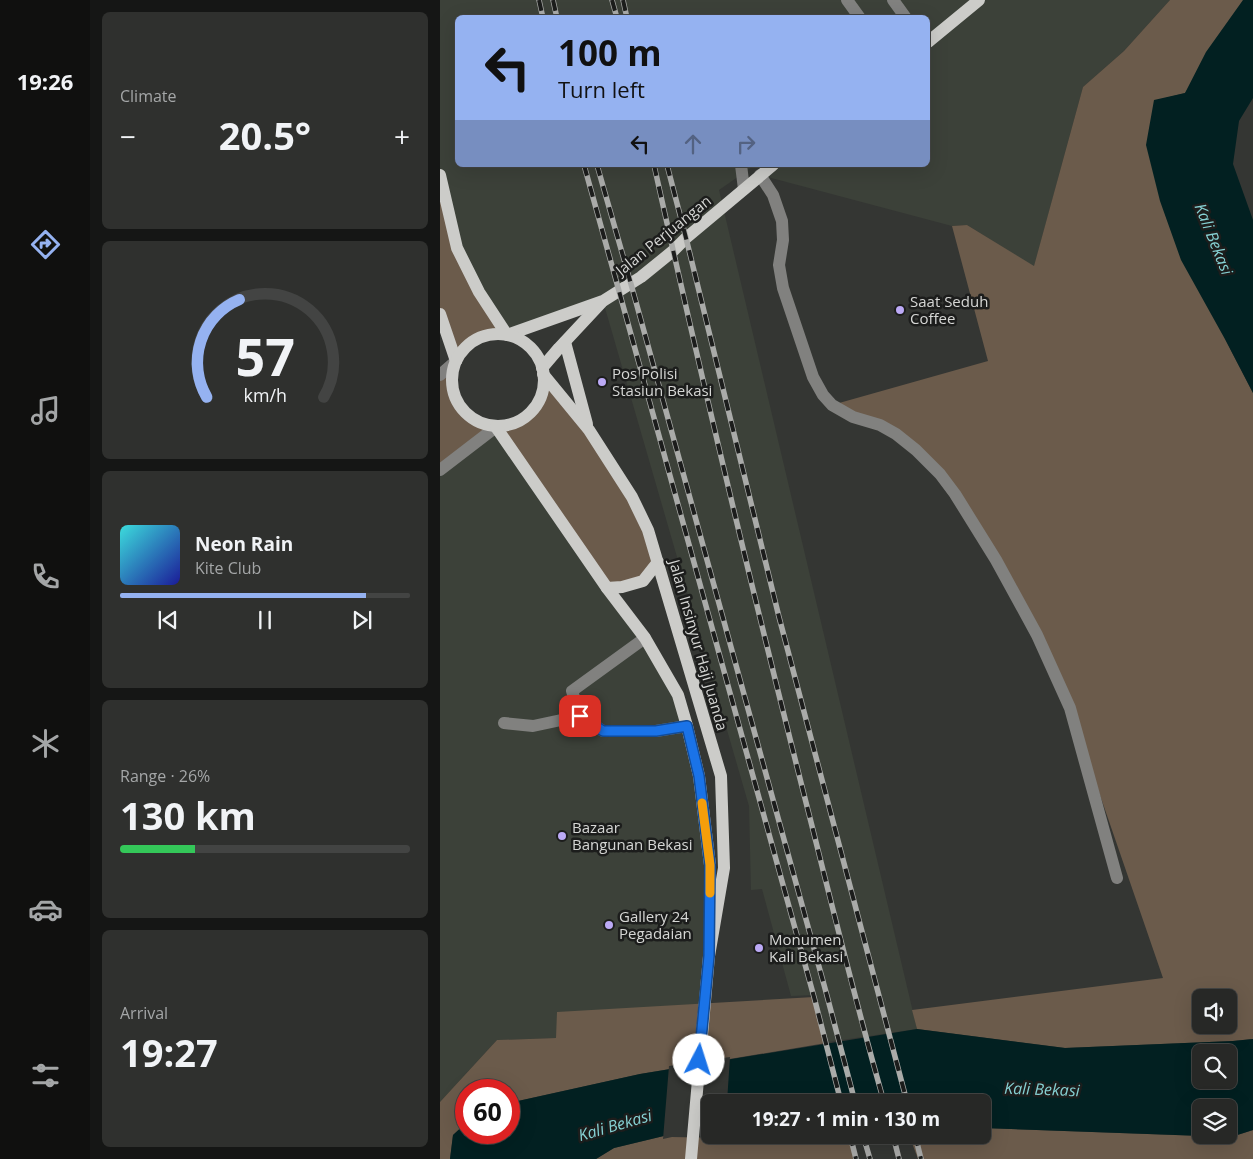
<!DOCTYPE html>
<meta charset="utf-8">
<style>
body{margin:0;font-family:"Open Sans",sans-serif;background:#2f302e;color:#f1f3f6;height:100vh;display:flex;flex-direction:column;font-size:19px;white-space:nowrap}
*{box-sizing:border-box;margin:0}
p{font-size:16px;color:#a4a6a7}
.icon{flex:none;width:28px;height:28px;fill:none;stroke:currentColor;stroke-width:2;stroke-linecap:round;stroke-linejoin:round}
.map{position:relative;flex:1;overflow:hidden}
.details{display:flex;flex-direction:column;gap:12px;padding:12px;background:#151615;width:350px}
.details>*{flex:none}
.banner{position:absolute;left:15px;top:15px;width:475px;height:152px;border-radius:8px;box-shadow:0 5px 20px #0002,0 0 0 1px #434443;background:#95b2f1;color:#111;overflow:hidden}
.fabs{position:absolute;left:752px;top:989px;display:grid;gap:10px}
.fabs a{display:grid;place-items:center;width:45px;height:45px;border-radius:8px;background:#272826;box-shadow:0 5px 20px #0002,0 0 0 1px #434443;font-size:25px}
.speed{position:absolute;left:15px;top:1079px;display:flex;gap:10px;font-size:25px;font-weight:700;text-align:center}
.speed>*{display:grid;place-content:center;width:65px;height:65px;border-radius:50%;background:#272826;box-shadow:0 5px 20px #0002,0 0 0 1px #434443;line-height:1}
.speed .limit{border:8px solid #d22;background:#fff;color:#111}
.pin{position:absolute;display:grid;place-items:center;width:42px;height:42px;color:#fff;margin:-21px;border-radius:10px;box-shadow:0 2px 8px #0006}
.me{position:absolute;width:55px;margin:-28px;rotate:5deg;stroke-linejoin:round;filter:drop-shadow(0 0 4px #0008)}
.turn{display:flex;align-items:center;gap:18px;height:105px;padding:0 20px;font-size:22px}
.turn .icon{width:65px;height:65px;stroke-width:2.5}
.turn b{display:block;font-size:35px;line-height:42px}
.lanes{display:flex;align-items:center;height:48px;padding:0 20px;background:#0003;justify-content:center;gap:25px;direction:ltr}
.lanes .off{opacity:.35}
.big{font-size:38px;font-weight:700;line-height:1.1}
.details .widget{flex:1;display:flex;flex-direction:column;justify-content:center;gap:8px;min-width:0;padding:0 18px;border-radius:8px;background:#2f302e}
.details .dial{align-items:center;gap:0}
.dial svg{height:130px;overflow:visible;fill:none;stroke:#434443;stroke-width:7;stroke-linecap:round;text-anchor:middle}
.dial text{fill:#f1f3f6;stroke:none}
.song{display:flex;align-items:center;gap:15px}
.cover{width:60px;height:60px;border-radius:8px;background:linear-gradient(135deg,hsl(180 70% 55%),hsl(240 70% 35%))}
.played{height:5px;border-radius:2px;background:linear-gradient(90deg,#95b2f1 85%,#434443 85%)}
.keys{display:flex;justify-content:space-around;direction:ltr}
.heat{display:flex;justify-content:space-between;align-items:center;font-size:28px;direction:ltr}
.charge{height:8px;border-radius:4px;background:linear-gradient(90deg,#34c759 26%,#434443 0)}
.trip{position:absolute;left:261px;top:1094px;width:290px;height:50px;border-radius:8px;background:#272826;box-shadow:0 5px 20px #0002,0 0 0 1px #434443;font-weight:700;line-height:50px;text-align:center}
main{display:flex;flex:1;min-height:0}
.tabs{display:flex;flex-direction:column;width:90px;justify-content:space-around;align-items:center;background:#10100f;color:#a4a6a7}
.tabs .icon{width:35px;height:35px}
.tabs .current{color:#95b2f1}
.tabs b{font-size:22px;color:#f1f3f6}
.map>svg:first-child{display:block}
.built{fill:#3c4139}
.green{fill:#6b5b4b;fill-rule:evenodd}
.water{fill:#022021;fill-rule:evenodd}
.pier{fill:#343633}
.lines{fill:none;stroke-linecap:round;stroke-linejoin:round}
.minor{stroke:#81817f;stroke-width:12}
.major{stroke:#ccccc9;stroke-width:12}
.rail-casing{stroke:#aaaba9;stroke-width:5.5}
.rail{stroke:#1c1d1c;stroke-width:4;stroke-dasharray:11;stroke-linecap:butt}
.route-casing{stroke:#114b97;stroke-width:12}
.route{stroke:#1a73e8;stroke-width:9}
.slow{stroke:#f59e0b;stroke-width:9}
.poi-dot{fill:#bcaaf6;stroke:#1c1d1c;stroke-width:2}
.labels{text-anchor:middle;dominant-baseline:central;stroke-width:5;stroke-linejoin:round;paint-order:stroke}
.street-label{font-size:15px;fill:#d6d7d5;stroke:#1c1d1c}
.poi-label{font-size:15px;fill:#d6d7d5;stroke:#1c1d1c;text-anchor:start}
.water-label{font-size:16px;font-style:italic;fill:#86d1d3;stroke:#1c1d1c}
</style>
<main>
<nav class="tabs">
<b>19:26</b>
<svg class="icon current" aria-label="directions" viewBox="0 0 24 24"><path d="M12 3l9 9-9 9-9-9zM9 14v-3h6M13 9l2 2-2 2"/></svg>
<svg class="icon" aria-label="music" viewBox="0 0 24 24"><path d="M9 18V5l10-2v13"/><circle cx="6" cy="18" r="3"/><circle cx="16" cy="16" r="3"/></svg>
<svg class="icon" aria-label="phone" viewBox="0 0 24 24"><path d="M5 4h4l2 5-3 2q2 4 5 5l2-3 5 2v4C11 20 4 13 5 4z"/></svg>
<svg class="icon" aria-label="climate" viewBox="0 0 24 24"><path d="M12 3v18M4 7l16 10M4 17L20 7"/></svg>
<svg class="icon" aria-label="car" viewBox="0 0 24 24"><path d="M5 17H2v-5l4-1 3-4h7l3 4 3 1v5h-3M9 17h6M6 11h13"/><circle cx="7" cy="17" r="2"/><circle cx="17" cy="17" r="2"/></svg>
<svg class="icon" aria-label="filters" viewBox="0 0 24 24"><path d="M4 7h16M4 17h16"/><circle cx="9" cy="7" r="2"/><circle cx="15" cy="17" r="2"/></svg>
</nav>
<section class="details">
<div class="widget"><p>Climate</p>
<div class="heat"><a>−</a><b class="big">20.5°</b><a>+</a></div>
</div>
<div class="widget dial"><svg viewBox="0 0 100 80">
<path d="M14 69A42 42 0 1 1 86 69"/>
<path d="M14 69A42 42 0 0 1 34 9" stroke="#95b2f1"/>
<text x="50" y="56" font-size="32" font-weight="700">57</text>
<text x="50" y="72" font-size="11">km/h</text>
</svg></div>
<div class="widget">
<div class="song"><i class="cover"></i><div><b>Neon Rain</b><p>Kite Club</p></div></div>
<div class="played"></div>
<div class="keys"><svg class="icon" aria-label="previous" viewBox="0 0 24 24"><path d="M18 5L8 12l10 7zM5 5v14"/></svg><svg class="icon" aria-label="pause" viewBox="0 0 24 24"><path d="M8 5v14M16 5v14"/></svg><svg class="icon" aria-label="next" viewBox="0 0 24 24"><path d="M6 5l10 7-10 7zM19 5v14"/></svg></div>
</div>
<div class="widget"><p>Range · 26%</p><b class="big">130 km</b><div class="charge"></div></div>
<div class="widget"><p>Arrival</p><b class="big">19:27</b></div>
</section>
<div class="map">
<svg width="813" height="1159" viewBox="0 0 813 1159">
<rect width="100%" height="100%" fill="#343633"/>
<!-- built -->
<g class="built">
<path d="M0 0H730L684 51 643 87 594 267 527 225 512 226 320 175 333 165H488V18H18V165H315L279 190 477 1029 388 1042 374 995 351 996 322 889 311 890 309 806 163 301 67 335 17 248 0 173Z"/>
<path d="M56 427 238 695 270 865 269 956 265 1003 117 1038 57 1040 0 1102V470Z"/>
</g>
<!-- green -->
<g class="green">
<path d="M730 0H808L745 93 714 101 786 341 813 393V1039L793 1041 625 1048 477 1029 472 1010 723 978 630 708 556 560 476 450 392 405 548 361 512 226 527 225 594 266 643 87 684 51ZM761 998H789V1025H761Z"/>
<path d="M0 175 17 248 67 335 58 334 45 336 34 340 23 349 16 361 11 382 19 406 38 422 56 427 73 424 89 415 96 407 101 395 104 384 103 374 192 497 218 562 203 581 167 588 56 427 0 470V375L15 360 0 314Z"/>
<path d="M374 997 386 1043 200 1074 69 1103V1090H26V1123L13 1135 10 1159H0V1102L57 1040 116 1038 117 1012Z"/>
<path d="M543 1128 791 1137 813 1130V1159H478L469 1135H542Z"/>
<path d="M232 1134 252 1136 388 1139 410 1136 414 1159H156L174 1148Z"/>
</g>
<!-- water -->
<g class="water">
<path d="M803 0H813V98L799 121 793 164 813 220V393L786 341 741 260 720 201 706 145 714 100 745 93 766 52Z"/>
<path d="M477 1029 625 1048 793 1041 813 1039V1130L791 1137 543 1128 542 1102H270V1135H431L388 1139 232 1134 174 1148 156 1159H10L13 1135 26 1123V1132H69V1103L200 1074ZM761 1052H789V1080H761ZM761 1108H789V1135H761Z"/>
</g>
<!-- pier -->
<path class="pier" d="M290 1057 287 1102H270V1135H285L284 1138 232 1137 223 1139 229 1066Z"/>
<g class="lines">
<!-- minor -->
<g class="minor">
<path d="M407 0 420 18"/>
<path d="M453 0 466 18"/>
<path d="M301 165 304 189"/>
<path d="M320 175 333 195 342 221 343 240 339 265 343 288 373 377 383 395 392 405 413 417 440 425 456 434 476 450 500 474 515 494 556 560 597 635 630 708 677 878"/>
<path d="M0 375 16 361"/>
<path d="M0 470 56 427"/>
<path d="M205 638 132 691 140 716 163 731H216L247 726"/>
<path d="M64 723 93 726 140 716"/>
</g>
<!-- major -->
<g class="major">
<path d="M488 42 539 0"/>
<path d="M0 175 17 248 39 292 67 335 163 301 201 277 233 251 246 238 333 165"/>
<path d="M0 314 16 361"/>
<circle cx="58" cy="380" r="46"/>
<path d="M125 342 147 424"/>
<path d="M102 368 119 348 161 303"/>
<path d="M103 374 149 430 192 497 208 530 281 776 284 868 269 956 251 1159"/>
<path d="M56 427 167 588 205 638 238 695 247 726 259 776 270 865V914"/>
<path d="M167 588 182 587 203 581 218 562"/>
</g>
<defs>
<g id="rail">
<path d="M99 0 103 18"/>
<path d="M113 0 117 18"/>
<path d="M172 0 177 18"/>
<path d="M183 0 187 18"/>
<path d="M144 165 179 291 374 997 401 1102"/>
<path d="M157 165 191 284 386 992 415 1102"/>
<path d="M214 165C263 386 316 606 372 826 395 918 418 1011 444 1102"/>
<path d="M227 165 246 238 339 617 467 1102"/>
<path d="M410 1135 416 1159"/>
<path d="M423 1135 430 1159"/>
<path d="M453 1135 459 1159"/>
<path d="M475 1135 481 1159"/>
</g>
</defs>
<!-- rail casing -->
<use href="#rail" class="rail-casing"/>
<!-- rail -->
<use href="#rail" class="rail"/>
</g>
<g class="lines">
<defs>
<path id="route" d="M140 716 163 731H216L247 726 259 776 270 865 269 956 259 1060"/>
</defs>
<!-- route casing -->
<use href="#route" class="route-casing"/>
<!-- route -->
<use href="#route" class="route"/>
<!-- slow -->
<path class="slow" d="M262 803 270 865V893"/>
</g>
<!-- markers -->
<g class="poi-dot">
<circle cx="460" cy="310" r="5"/>
<circle cx="162" cy="382" r="5"/>
<circle cx="122" cy="836" r="5"/>
<circle cx="169" cy="925" r="5"/>
<circle cx="319" cy="948" r="5"/>
</g>
<g class="labels">
<!-- street labels -->
<g class="street-label">
<text transform="translate(223 235) rotate(-39)">Jalan Perjuangan</text>
<text transform="translate(259 645) rotate(74)">Jalan Insinyur Haji Juanda</text>
</g>
<!-- poi labels -->
<g class="poi-label">
<text x="470" y="301">Saat Seduh<tspan x="470" dy="17">Coffee</tspan></text>
<text x="172" y="373">Pos Polisi<tspan x="172" dy="17">Stasiun Bekasi</tspan></text>
<text x="132" y="827">Bazaar<tspan x="132" dy="17">Bangunan Bekasi</tspan></text>
<text x="179" y="916">Gallery 24<tspan x="179" dy="17">Pegadaian</tspan></text>
<text x="329" y="939">Monumen<tspan x="329" dy="17">Kali Bekasi</tspan></text>
</g>
<!-- water labels -->
<g class="water-label">
<text transform="translate(774 239) rotate(68)">Kali Bekasi</text>
<text transform="translate(602 1089) rotate(2)">Kali Bekasi</text>
<text transform="translate(175 1125) rotate(-16)">Kali Bekasi</text>
</g>
</g>
</svg>
<div class="fabs">
<a><svg class="icon" aria-label="sound" viewBox="0 0 24 24"><path d="M4 9h4l5-4v14l-5-4H4zM17 9q2 3 0 6"/></svg></a>
<a><svg class="icon" aria-label="search" viewBox="0 0 24 24"><circle cx="10" cy="10" r="6"/><path d="M15 15l6 6"/></svg></a>
<a><svg class="icon" aria-label="layers" viewBox="0 0 24 24"><path d="M12 4l9 5-9 5-9-5zM3 14l9 5 9-5"/></svg></a>
</div>
<div class="speed"><div class="limit">60</div></div>
<div class="pin" style="left:140px;top:716px;background:#d93025"><svg class="icon" aria-label="arrive" viewBox="0 0 24 24"><path d="M6 21V4h12l-3 4 3 4H6"/></svg></div>
<svg class="me" style="left:259px;top:1060px" viewBox="-20 -20 40 40"><circle r="19" fill="#fff"/><path d="M0-13L10 11 0 6-10 11z" fill="#1a73e8"/></svg>
<div class="trip">19:27 · 1 min · 130 m</div>
<div class="banner">
<div class="turn"><svg class="icon" aria-label="left" viewBox="0 0 24 24"><path d="M17 20v-9H6M10 6l-5 5 5 5"/></svg><div><b>100 m</b>Turn left</div></div>
<div class="lanes"><svg class="icon" aria-label="left" viewBox="0 0 24 24"><path d="M17 20v-9H6M10 6l-5 5 5 5"/></svg><svg class="icon off" aria-label="ahead" viewBox="0 0 24 24"><path d="M12 20V5M6 11l6-6 6 6"/></svg><svg class="icon off" aria-label="right" viewBox="0 0 24 24"><path d="M7 20v-9h11M14 6l5 5-5 5"/></svg></div>
</div>
</div>
</main>
